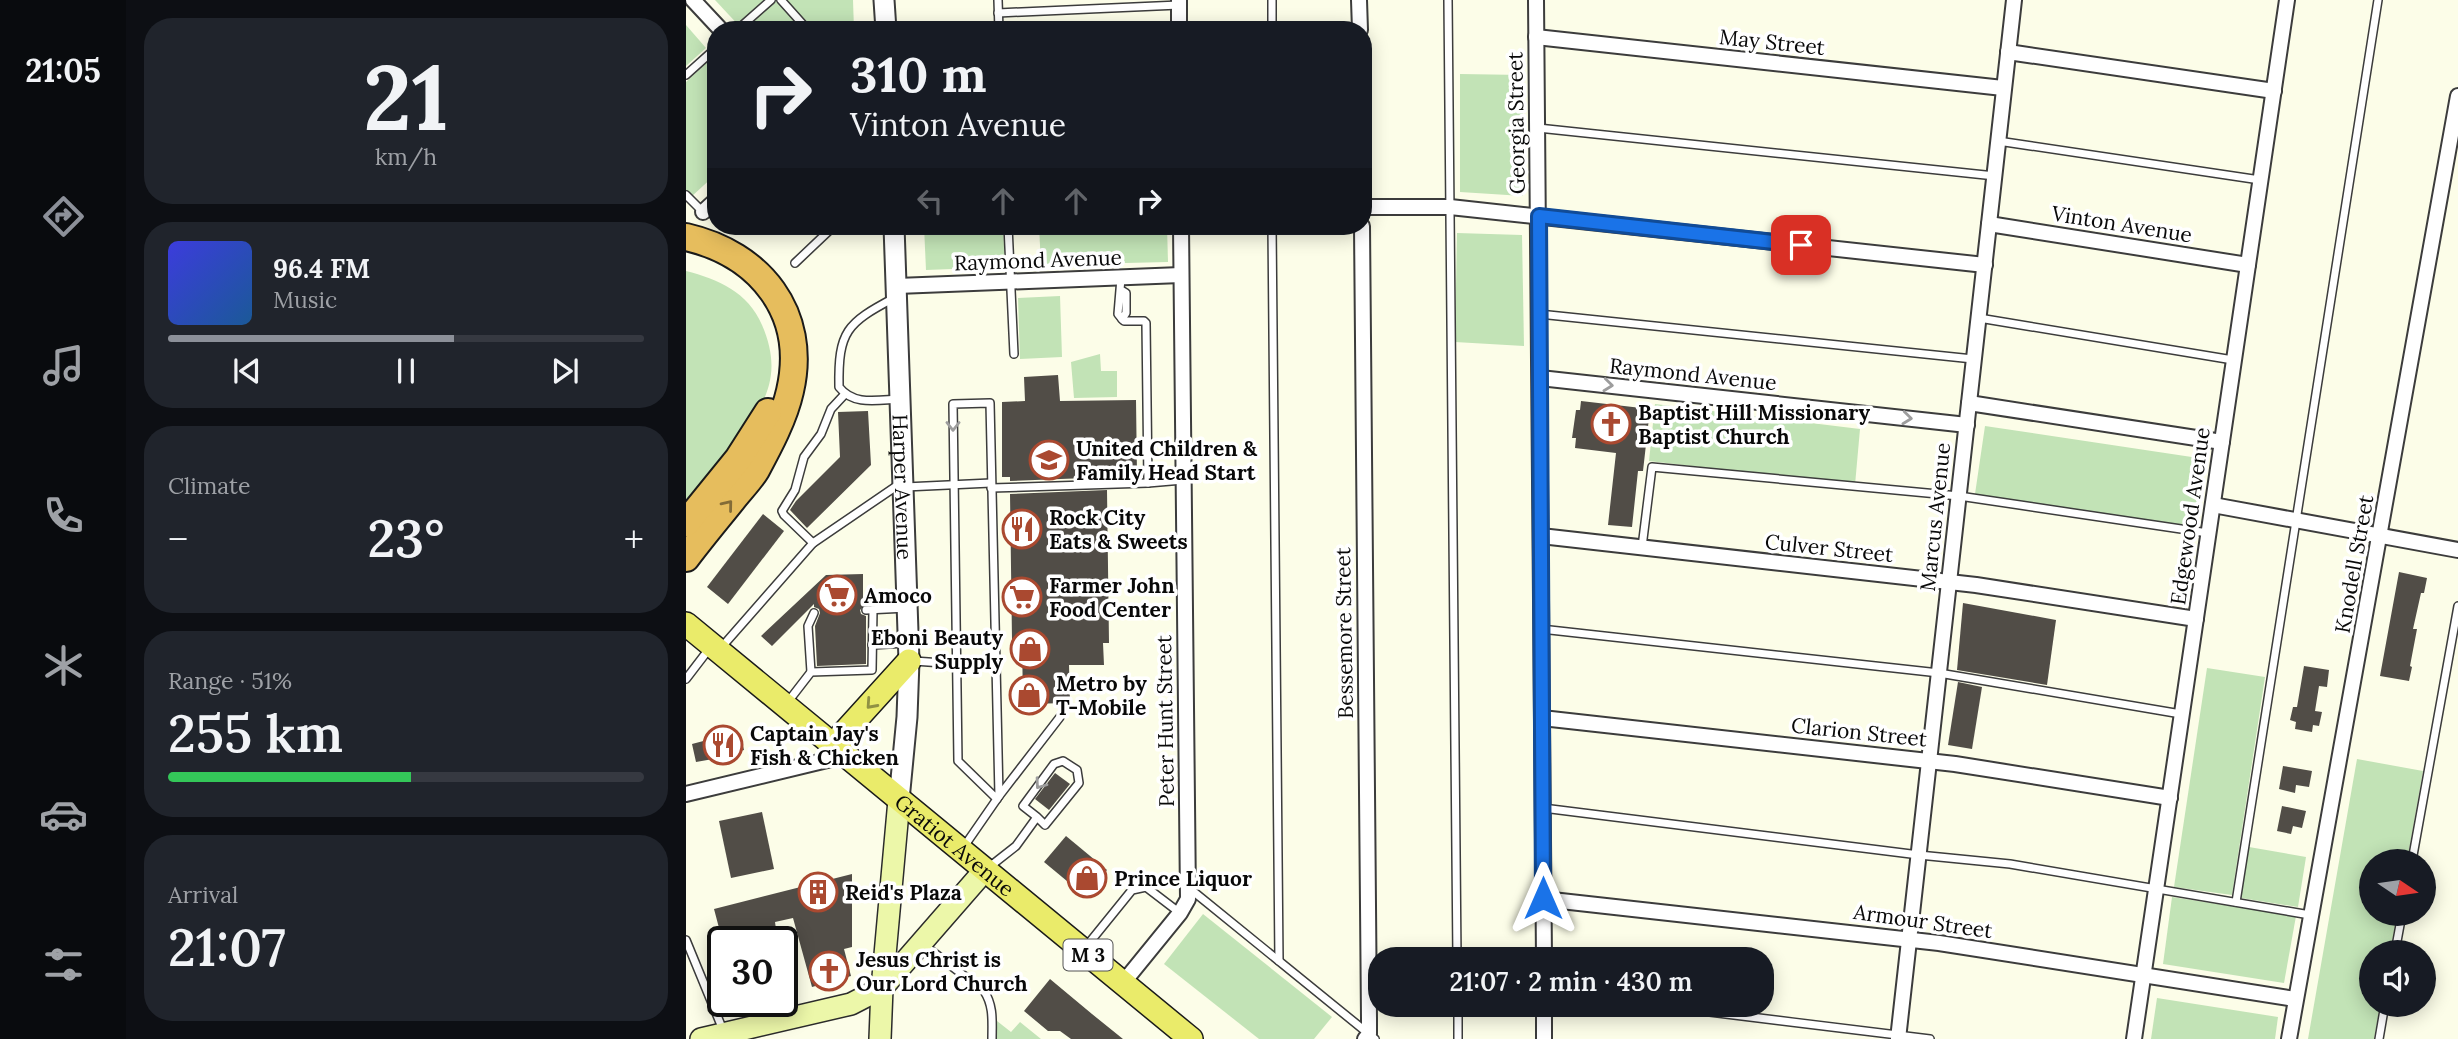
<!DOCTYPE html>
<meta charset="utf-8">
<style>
body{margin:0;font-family:Lora,serif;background:#20242c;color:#f1f3f6;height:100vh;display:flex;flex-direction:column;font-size:26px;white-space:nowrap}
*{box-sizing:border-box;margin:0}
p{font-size:23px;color:#9ea1a6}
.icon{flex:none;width:38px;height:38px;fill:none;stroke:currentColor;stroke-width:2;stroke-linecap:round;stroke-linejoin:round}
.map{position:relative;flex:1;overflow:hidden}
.sheet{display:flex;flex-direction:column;gap:18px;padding:18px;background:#0d0f14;width:560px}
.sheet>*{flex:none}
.banner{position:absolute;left:21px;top:21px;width:665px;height:214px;border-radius:28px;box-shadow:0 4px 18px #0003;background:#171b24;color:#f1f3f6;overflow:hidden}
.needle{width:46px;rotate:103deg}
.tools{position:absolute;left:1673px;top:849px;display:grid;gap:14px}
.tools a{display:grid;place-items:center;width:77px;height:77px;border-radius:50%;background:#171b24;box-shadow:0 4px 18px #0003;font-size:35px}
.speed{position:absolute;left:21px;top:926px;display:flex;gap:14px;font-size:35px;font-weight:700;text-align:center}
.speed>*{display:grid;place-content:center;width:91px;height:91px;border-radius:50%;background:#171b24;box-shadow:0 4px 18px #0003;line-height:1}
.speed .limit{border:4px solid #111;border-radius:10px;background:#fff;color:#111}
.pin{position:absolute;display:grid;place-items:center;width:60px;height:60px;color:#fff;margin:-30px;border-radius:14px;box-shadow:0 4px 10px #0006}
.me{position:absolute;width:77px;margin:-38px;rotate:0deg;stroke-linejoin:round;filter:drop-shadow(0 0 5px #0008)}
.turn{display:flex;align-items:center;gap:24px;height:147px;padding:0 28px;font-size:32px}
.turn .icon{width:91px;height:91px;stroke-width:2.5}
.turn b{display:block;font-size:49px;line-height:60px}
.lanes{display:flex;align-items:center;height:66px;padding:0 28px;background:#0003;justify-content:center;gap:35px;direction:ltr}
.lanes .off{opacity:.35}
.big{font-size:52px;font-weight:600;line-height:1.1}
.sheet .tile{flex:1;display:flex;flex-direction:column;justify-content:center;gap:10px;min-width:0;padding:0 24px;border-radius:28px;background:#20242c}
.sheet .dial{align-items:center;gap:0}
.dial b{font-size:91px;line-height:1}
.song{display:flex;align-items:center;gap:21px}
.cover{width:84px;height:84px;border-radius:10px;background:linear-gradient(135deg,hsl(240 70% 55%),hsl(210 70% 35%))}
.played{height:7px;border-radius:4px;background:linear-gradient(90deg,#8c9099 60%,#363941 60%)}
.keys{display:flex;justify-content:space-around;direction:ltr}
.heat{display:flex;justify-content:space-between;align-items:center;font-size:38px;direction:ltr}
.charge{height:10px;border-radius:5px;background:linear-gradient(90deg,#34c759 51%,#363941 0)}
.trip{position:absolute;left:682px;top:947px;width:406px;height:70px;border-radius:28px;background:#171b24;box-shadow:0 4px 18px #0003;font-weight:600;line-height:70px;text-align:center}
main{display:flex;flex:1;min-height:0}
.tabs{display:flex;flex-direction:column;width:126px;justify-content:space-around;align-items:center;background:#090b0e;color:#9ea1a6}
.tabs .icon{width:49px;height:49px}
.tabs .current{color:#8c9099}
.tabs b{font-size:32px;color:#f1f3f6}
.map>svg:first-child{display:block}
.green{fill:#c2e3b6}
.building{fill:#514d47}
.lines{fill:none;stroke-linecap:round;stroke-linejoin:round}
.service-casing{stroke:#3c3c3c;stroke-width:10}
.minor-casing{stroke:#3c3c3c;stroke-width:18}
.tertiary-casing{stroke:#3c3c3c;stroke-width:23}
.secondary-casing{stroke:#2b2b2b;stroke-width:24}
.primary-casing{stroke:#1a1a1a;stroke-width:26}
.motorway-casing{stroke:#1a1a1a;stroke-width:30}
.service{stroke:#fff;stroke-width:7}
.minor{stroke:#fff;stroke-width:14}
.tertiary{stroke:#fff;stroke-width:19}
.secondary{stroke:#ecf7a9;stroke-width:21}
.primary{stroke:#eaeb6a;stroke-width:23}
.motorway{stroke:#e6bd5d;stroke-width:26}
.oneway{stroke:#9d9d9d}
.oneway2{stroke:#836c37}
.oneway3{stroke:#909143}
.route-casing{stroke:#114b97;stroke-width:18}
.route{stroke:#1a73e8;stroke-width:12}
.labels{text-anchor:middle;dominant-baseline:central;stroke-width:7;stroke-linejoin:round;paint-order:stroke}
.shield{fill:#fff;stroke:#535353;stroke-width:2}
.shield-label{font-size:19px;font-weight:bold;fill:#090909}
.street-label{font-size:21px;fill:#090909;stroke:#fff}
.poi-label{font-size:21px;font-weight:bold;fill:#090909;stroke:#fff;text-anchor:start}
</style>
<main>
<nav class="tabs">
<b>21:05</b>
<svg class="icon current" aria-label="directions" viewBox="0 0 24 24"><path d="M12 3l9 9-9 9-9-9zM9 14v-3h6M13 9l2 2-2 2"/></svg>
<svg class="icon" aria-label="music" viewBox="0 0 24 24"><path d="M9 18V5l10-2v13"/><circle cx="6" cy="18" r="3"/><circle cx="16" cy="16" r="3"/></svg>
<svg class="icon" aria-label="phone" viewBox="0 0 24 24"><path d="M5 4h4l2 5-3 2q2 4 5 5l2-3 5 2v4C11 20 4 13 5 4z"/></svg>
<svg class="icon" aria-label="climate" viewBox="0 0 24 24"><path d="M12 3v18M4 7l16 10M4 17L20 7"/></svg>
<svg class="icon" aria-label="car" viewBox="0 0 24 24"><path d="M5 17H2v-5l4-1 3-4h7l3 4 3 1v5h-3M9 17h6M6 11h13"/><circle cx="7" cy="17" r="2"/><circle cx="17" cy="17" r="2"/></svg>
<svg class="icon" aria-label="filters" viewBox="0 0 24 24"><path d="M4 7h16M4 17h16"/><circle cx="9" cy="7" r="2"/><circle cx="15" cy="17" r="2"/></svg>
</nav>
<section class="sheet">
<div class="tile dial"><b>21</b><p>km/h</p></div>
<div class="tile">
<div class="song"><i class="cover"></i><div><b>96.4 FM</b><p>Music</p></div></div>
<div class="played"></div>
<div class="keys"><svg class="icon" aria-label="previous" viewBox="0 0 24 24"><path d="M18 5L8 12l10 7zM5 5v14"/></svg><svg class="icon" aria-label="pause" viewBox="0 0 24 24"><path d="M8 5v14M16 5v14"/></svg><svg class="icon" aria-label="next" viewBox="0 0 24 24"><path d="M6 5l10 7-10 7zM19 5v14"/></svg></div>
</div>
<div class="tile"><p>Climate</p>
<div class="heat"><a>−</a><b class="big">23°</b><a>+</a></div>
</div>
<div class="tile"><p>Range · 51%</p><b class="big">255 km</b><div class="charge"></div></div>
<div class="tile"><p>Arrival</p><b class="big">21:07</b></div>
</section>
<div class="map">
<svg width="1772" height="1039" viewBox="0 0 1772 1039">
<rect width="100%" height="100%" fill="#fcfde8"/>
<!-- green -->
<g class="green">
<path d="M29 0H167L168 30H57Z"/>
<path d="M0 25 20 48 0 66Z"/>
<path d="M28 56 30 174 5 197 0 191V82Z"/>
<path d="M774 74 837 75V196L774 192Z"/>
<path d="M238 226H317L319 267 240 270Z"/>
<path d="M353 226H481L482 262 355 265Z"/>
<path d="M771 233 836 235 838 346 769 342Z"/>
<path d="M0 271C32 279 62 292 76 325 98 376 79 405 47 446 31 465 16 485 0 505Z"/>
<path d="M374 296 376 357 334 359 332 298Z"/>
<path d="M414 354 415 371H431V397L388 398 385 362Z"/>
<path d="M969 404 1174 429 1169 485 963 461Z"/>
<path d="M1299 426 1519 459 1509 527 1289 494Z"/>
<path d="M1521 668 1579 677 1546 895 1488 887Z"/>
<path d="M1671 759 1737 771 1721 861H1685V914H1711L1704 952H1685V1004L1694 1005 1688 1039H1622Z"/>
<path d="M1563 847 1620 857 1612 907 1555 898Z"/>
<path d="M1486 897 1610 916 1598 983 1477 964Z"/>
<path d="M517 914 646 1017 628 1039H573L478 964Z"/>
<path d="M1471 998 1592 1017 1589 1039H1465Z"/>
<path d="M311 1021 325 1032 334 1022 355 1039H311Z"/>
</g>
<!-- building -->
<g class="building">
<path d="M372 375 374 401 450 400 451 476 324 481V477H316V402L339 401 338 377Z"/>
<path d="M895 401 964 409 957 471H952L946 527 922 525 930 453 889 448 890 438H886L890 410H894Z"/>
<path d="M182 411 185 465 121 528 104 510 110 501 154 457 152 412Z"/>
<path d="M421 490 423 643H417L418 665H383L384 703 337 704 336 639H326L324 494Z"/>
<path d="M77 514 98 531 42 604 21 587Z"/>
<path d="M1713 572 1741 578 1738 593H1735L1727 629H1731L1724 666 1726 667 1723 681 1694 676Z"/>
<path d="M177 574V597H180V604L174 610 175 614 180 616V664L131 666 129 626 134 613 133 609 128 607V604L86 646 75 636 140 575Z"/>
<path d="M1277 603 1370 620 1361 685 1271 670Z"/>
<path d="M1618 666 1643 670 1641 687 1633 686 1629 711 1636 712 1633 726 1627 725 1626 732 1609 729 1610 722 1604 720 1607 707H1611Z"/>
<path d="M1272 682 1296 687 1286 749 1262 745Z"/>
<path d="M42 731 44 737 54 734 58 750 43 754 44 756 10 762 6 744 25 739 24 736Z"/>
<path d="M1597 766 1626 771 1623 787 1610 785 1609 793 1593 789Z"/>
<path d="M369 773 384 784 363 810 349 799Z"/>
<path d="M1596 806 1620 811 1616 828 1607 826 1605 834 1591 831Z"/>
<path d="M76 812 88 869 45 878 33 821Z"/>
<path d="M380 836 421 870 399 896 358 862Z"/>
<path d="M166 874V947L158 949 165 976 126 987 107 918 89 922 90 929 37 943 28 909Z"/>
<path d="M364 979 406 1014 437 1039H385L374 1031H362L338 1011Z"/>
</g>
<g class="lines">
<defs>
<g id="service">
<path d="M95 0 122 30"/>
<path d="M312 0 313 30"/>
<path d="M586 0V30"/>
<path d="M762 0 771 959"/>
<path d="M312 13 493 5"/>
<path d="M51 30 85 0"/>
<path d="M0 75 30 48"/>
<path d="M852 128 1309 176"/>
<path d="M1312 141 1574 180"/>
<path d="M0 195 17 212"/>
<path d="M322 226 328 354"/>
<path d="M586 226 593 961"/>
<path d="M109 263 148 226"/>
<path d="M435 278 432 314 436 319 440 313V293L435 290"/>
<path d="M208 298C161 323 152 331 153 387 168 406 191 400 214 399"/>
<path d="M853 314 1287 359"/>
<path d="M1293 318 1547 360"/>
<path d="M436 319 438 321H458L460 323 462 483 497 480"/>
<path d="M219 487 305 483"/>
<path d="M305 488 462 483"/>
<path d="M127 543 98 515 96 511 109 490 118 457 135 434 145 409 159 394"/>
<path d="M956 547 966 467 1273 496 1522 533"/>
<path d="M180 610 221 608"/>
<path d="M855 629 1253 673 1495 714"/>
<path d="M186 645 220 643"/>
<path d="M34 649 127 543 215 483"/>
<path d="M228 661 271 664 310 663"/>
<path d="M125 672 122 626 128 613"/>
<path d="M0 679 23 649"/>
<path d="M101 703 125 672 186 670 187 610"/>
<path d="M311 799 272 761 267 404 304 403 313 796"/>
<path d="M857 808 1233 855 1324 864 1624 915"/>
<path d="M277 848 313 796 374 717"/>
<path d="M1726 861 1772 606"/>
<path d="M302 868 330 846 351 817 359 825 393 783 391 770 377 761 368 764 337 806 351 817"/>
<path d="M503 888 689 1039"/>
<path d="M1550 902 1692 0"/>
<path d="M0 940 37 1030"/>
<path d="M238 945 298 991C308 1006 306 1022 306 1039"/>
<path d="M399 948 446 890 460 887 494 913"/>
<path d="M1709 952 1716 914"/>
<path d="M772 1004V1039"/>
<path d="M958 1004 1244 1039"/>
<path d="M1693 1039 1699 1004"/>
</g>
<g id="minor">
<path d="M7 0 35 30"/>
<path d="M493 0V30"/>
<path d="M673 0 674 30"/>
<path d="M850 0 858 959"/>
<path d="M850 37 1317 88"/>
<path d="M1322 52 1588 91"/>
<path d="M677 207H764L1299 265"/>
<path d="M17 212 30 200"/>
<path d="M1303 224 1562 265"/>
<path d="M676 226 683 1018V1034L679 1039"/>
<path d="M211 286 495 275"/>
<path d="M854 378 1281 425"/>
<path d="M1283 403 1536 442"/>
<path d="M1527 505 1772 550"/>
<path d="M855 536 1290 585 1510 619"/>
<path d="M856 718 1269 764 1484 798"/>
<path d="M0 794 158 756"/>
<path d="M857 899 1253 943 1609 999"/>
<path d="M437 983 494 913 502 899 495 226"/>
<path d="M858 1004V1039"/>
<path d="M1212 1039 1328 0"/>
<path d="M1448 1039 1601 0"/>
<path d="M1603 1039 1772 96"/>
</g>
<g id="tertiary">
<path d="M198 0 200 30"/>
<path id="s1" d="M208 226 223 661 221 717 213 800"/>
</g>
<g id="secondary">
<path d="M15 1039 165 1004 196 988 298 871"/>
<path d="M194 1039 196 988 213 800"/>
</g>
<g id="primary">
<path id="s2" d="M0 624 505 1039"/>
<path d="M146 746 223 661"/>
</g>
<g id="motorway">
<path d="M0 237C74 254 122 313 104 391 98 418 83 446 70 470 64 480 54 490 47 499 31 519 15 538 0 558"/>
<path d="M0 523 52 459 82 412"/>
</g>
</defs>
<!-- service casing -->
<use href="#service" class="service-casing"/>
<!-- minor casing -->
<use href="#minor" class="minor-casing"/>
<!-- tertiary casing -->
<use href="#tertiary" class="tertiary-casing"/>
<!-- secondary casing -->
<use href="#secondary" class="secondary-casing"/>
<!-- primary casing -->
<use href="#primary" class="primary-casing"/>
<!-- motorway casing -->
<use href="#motorway" class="motorway-casing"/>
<!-- service -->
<use href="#service" class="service"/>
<!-- minor -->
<use href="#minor" class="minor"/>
<!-- tertiary -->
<use href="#tertiary" class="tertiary"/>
<!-- secondary -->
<use href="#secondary" class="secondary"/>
<!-- primary -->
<use href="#primary" class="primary"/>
<!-- motorway -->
<use href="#motorway" class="motorway"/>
</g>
<!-- one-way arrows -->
<defs><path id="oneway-chevron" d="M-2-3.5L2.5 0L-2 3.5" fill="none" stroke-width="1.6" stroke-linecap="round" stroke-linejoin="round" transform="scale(1.75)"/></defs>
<g class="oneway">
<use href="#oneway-chevron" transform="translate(922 385) rotate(6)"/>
<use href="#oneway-chevron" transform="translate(1221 418) rotate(6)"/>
<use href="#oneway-chevron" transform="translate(267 426) rotate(90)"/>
<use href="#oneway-chevron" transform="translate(354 784) rotate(126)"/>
</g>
<use class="oneway2" href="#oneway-chevron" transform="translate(42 505) rotate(-51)"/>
<use class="oneway3" href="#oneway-chevron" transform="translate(185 704) rotate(132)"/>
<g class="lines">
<defs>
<path id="route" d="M857 898 853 216 1115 245"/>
</defs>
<!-- route casing -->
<use href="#route" class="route-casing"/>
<!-- route -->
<use href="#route" class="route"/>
</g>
<!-- icons -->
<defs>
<symbol id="church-ring" viewBox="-11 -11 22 22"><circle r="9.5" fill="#fff" stroke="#aa4930" stroke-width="1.5"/><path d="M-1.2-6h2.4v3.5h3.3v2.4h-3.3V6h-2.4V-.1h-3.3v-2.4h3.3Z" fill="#aa4930"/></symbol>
<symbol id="school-ring" viewBox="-11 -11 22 22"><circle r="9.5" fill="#fff" stroke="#aa4930" stroke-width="1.5"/><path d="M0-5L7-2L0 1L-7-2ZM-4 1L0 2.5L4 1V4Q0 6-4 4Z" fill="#aa4930"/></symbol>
<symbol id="restaurant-ring" viewBox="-11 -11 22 22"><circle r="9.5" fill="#fff" stroke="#aa4930" stroke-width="1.5"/><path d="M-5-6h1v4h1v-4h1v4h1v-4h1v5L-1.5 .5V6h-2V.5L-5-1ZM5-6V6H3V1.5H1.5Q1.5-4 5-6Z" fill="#aa4930"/></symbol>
<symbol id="supermarket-ring" viewBox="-11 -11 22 22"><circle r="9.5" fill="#fff" stroke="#aa4930" stroke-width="1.5"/><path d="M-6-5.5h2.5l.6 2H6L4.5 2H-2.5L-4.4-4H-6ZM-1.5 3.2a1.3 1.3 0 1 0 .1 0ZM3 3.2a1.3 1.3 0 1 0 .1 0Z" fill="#aa4930"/></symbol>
<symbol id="shop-ring" viewBox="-11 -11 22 22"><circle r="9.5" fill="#fff" stroke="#aa4930" stroke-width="1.5"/><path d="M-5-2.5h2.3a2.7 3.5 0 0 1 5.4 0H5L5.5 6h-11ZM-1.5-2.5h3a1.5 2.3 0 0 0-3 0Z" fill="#aa4930"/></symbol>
<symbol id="building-ring" viewBox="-11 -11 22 22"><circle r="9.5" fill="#fff" stroke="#aa4930" stroke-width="1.5"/><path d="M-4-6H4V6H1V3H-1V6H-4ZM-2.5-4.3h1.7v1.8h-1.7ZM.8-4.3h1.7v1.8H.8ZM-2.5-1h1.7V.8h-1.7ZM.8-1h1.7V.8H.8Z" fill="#aa4930"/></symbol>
</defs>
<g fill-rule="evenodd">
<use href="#church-ring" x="903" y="402" width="44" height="44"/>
<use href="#school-ring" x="341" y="438" width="44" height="44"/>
<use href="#restaurant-ring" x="314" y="507" width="44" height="44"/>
<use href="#supermarket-ring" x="129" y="573" width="44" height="44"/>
<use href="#supermarket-ring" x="314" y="575" width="44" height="44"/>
<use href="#shop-ring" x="322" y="627" width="44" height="44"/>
<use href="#shop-ring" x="321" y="673" width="44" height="44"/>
<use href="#restaurant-ring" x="15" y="723" width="44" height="44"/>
<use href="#shop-ring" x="379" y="856" width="44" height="44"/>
<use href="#building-ring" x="110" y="870" width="44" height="44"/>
<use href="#church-ring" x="121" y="949" width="44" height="44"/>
</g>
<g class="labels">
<!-- shield labels -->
<rect class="shield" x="377.5" y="939.5" width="49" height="31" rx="5"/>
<g class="shield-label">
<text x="402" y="955">M 3</text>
</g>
<!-- street labels -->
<g class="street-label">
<text transform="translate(1086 42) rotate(6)">May Street</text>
<text transform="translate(830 123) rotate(-91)">Georgia Street</text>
<text transform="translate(1436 224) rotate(9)">Vinton Avenue</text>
<text transform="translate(352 260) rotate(-2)">Raymond Avenue</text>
<text transform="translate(1007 374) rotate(6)">Raymond Avenue</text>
<text stroke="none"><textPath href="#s1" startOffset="261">Harper Avenue</textPath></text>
<text transform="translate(1504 516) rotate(-82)">Edgewood Avenue</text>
<text transform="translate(1249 517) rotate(-84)">Marcus Avenue</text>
<text transform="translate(1143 548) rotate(6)">Culver Street</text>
<text transform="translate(1668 564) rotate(-80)">Knodell Street</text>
<text transform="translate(658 633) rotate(-91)">Bessemore Street</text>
<text transform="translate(479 721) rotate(-91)">Peter Hunt Street</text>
<text transform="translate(1173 732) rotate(6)">Clarion Street</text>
<text stroke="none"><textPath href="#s2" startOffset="348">Gratiot Avenue</textPath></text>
<text transform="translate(1237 921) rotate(8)">Armour Street</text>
</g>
<!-- poi labels -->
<g class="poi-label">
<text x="952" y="412">Baptist Hill Missionary<tspan x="952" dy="24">Baptist Church</tspan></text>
<text x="390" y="448">United Children &amp;<tspan x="390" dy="24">Family Head Start</tspan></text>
<text x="363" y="517">Rock City<tspan x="363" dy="24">Eats &amp; Sweets</tspan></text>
<text x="363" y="585">Farmer John<tspan x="363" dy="24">Food Center</tspan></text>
<text x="178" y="595">Amoco</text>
<text x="317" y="637" text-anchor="end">Eboni Beauty<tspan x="317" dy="24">Supply</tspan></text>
<text x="370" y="683">Metro by<tspan x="370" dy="24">T-Mobile</tspan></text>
<text x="64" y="733">Captain Jay's<tspan x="64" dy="24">Fish &amp; Chicken</tspan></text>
<text x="428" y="878">Prince Liquor</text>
<text x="159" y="892">Reid's Plaza</text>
<text x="170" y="959">Jesus Christ is<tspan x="170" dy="24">Our Lord Church</tspan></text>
</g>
</g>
</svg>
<div class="tools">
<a><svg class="needle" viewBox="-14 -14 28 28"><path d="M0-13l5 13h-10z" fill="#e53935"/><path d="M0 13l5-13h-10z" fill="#9ea1a6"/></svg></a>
<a><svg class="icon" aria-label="sound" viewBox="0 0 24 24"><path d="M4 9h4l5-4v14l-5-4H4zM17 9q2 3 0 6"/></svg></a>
</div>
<div class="speed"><div class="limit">30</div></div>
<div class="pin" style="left:1115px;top:245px;background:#d93025"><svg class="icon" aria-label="arrive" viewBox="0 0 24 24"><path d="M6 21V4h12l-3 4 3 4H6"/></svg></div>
<svg class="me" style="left:857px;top:898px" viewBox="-20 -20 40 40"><path d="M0-17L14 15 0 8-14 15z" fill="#1a73e8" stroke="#fff" stroke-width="4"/></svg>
<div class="trip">21:07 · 2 min · 430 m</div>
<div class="banner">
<div class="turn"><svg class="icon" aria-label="right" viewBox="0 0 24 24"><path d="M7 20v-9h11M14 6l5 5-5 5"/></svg><div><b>310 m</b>Vinton Avenue</div></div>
<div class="lanes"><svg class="icon off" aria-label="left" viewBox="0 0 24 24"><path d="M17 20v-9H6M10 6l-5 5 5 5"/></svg><svg class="icon off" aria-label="ahead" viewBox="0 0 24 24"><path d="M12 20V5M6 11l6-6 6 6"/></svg><svg class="icon off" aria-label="ahead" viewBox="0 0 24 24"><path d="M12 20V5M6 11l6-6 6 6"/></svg><svg class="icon" aria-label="right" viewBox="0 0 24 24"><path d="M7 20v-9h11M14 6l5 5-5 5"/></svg></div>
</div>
</div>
</main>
